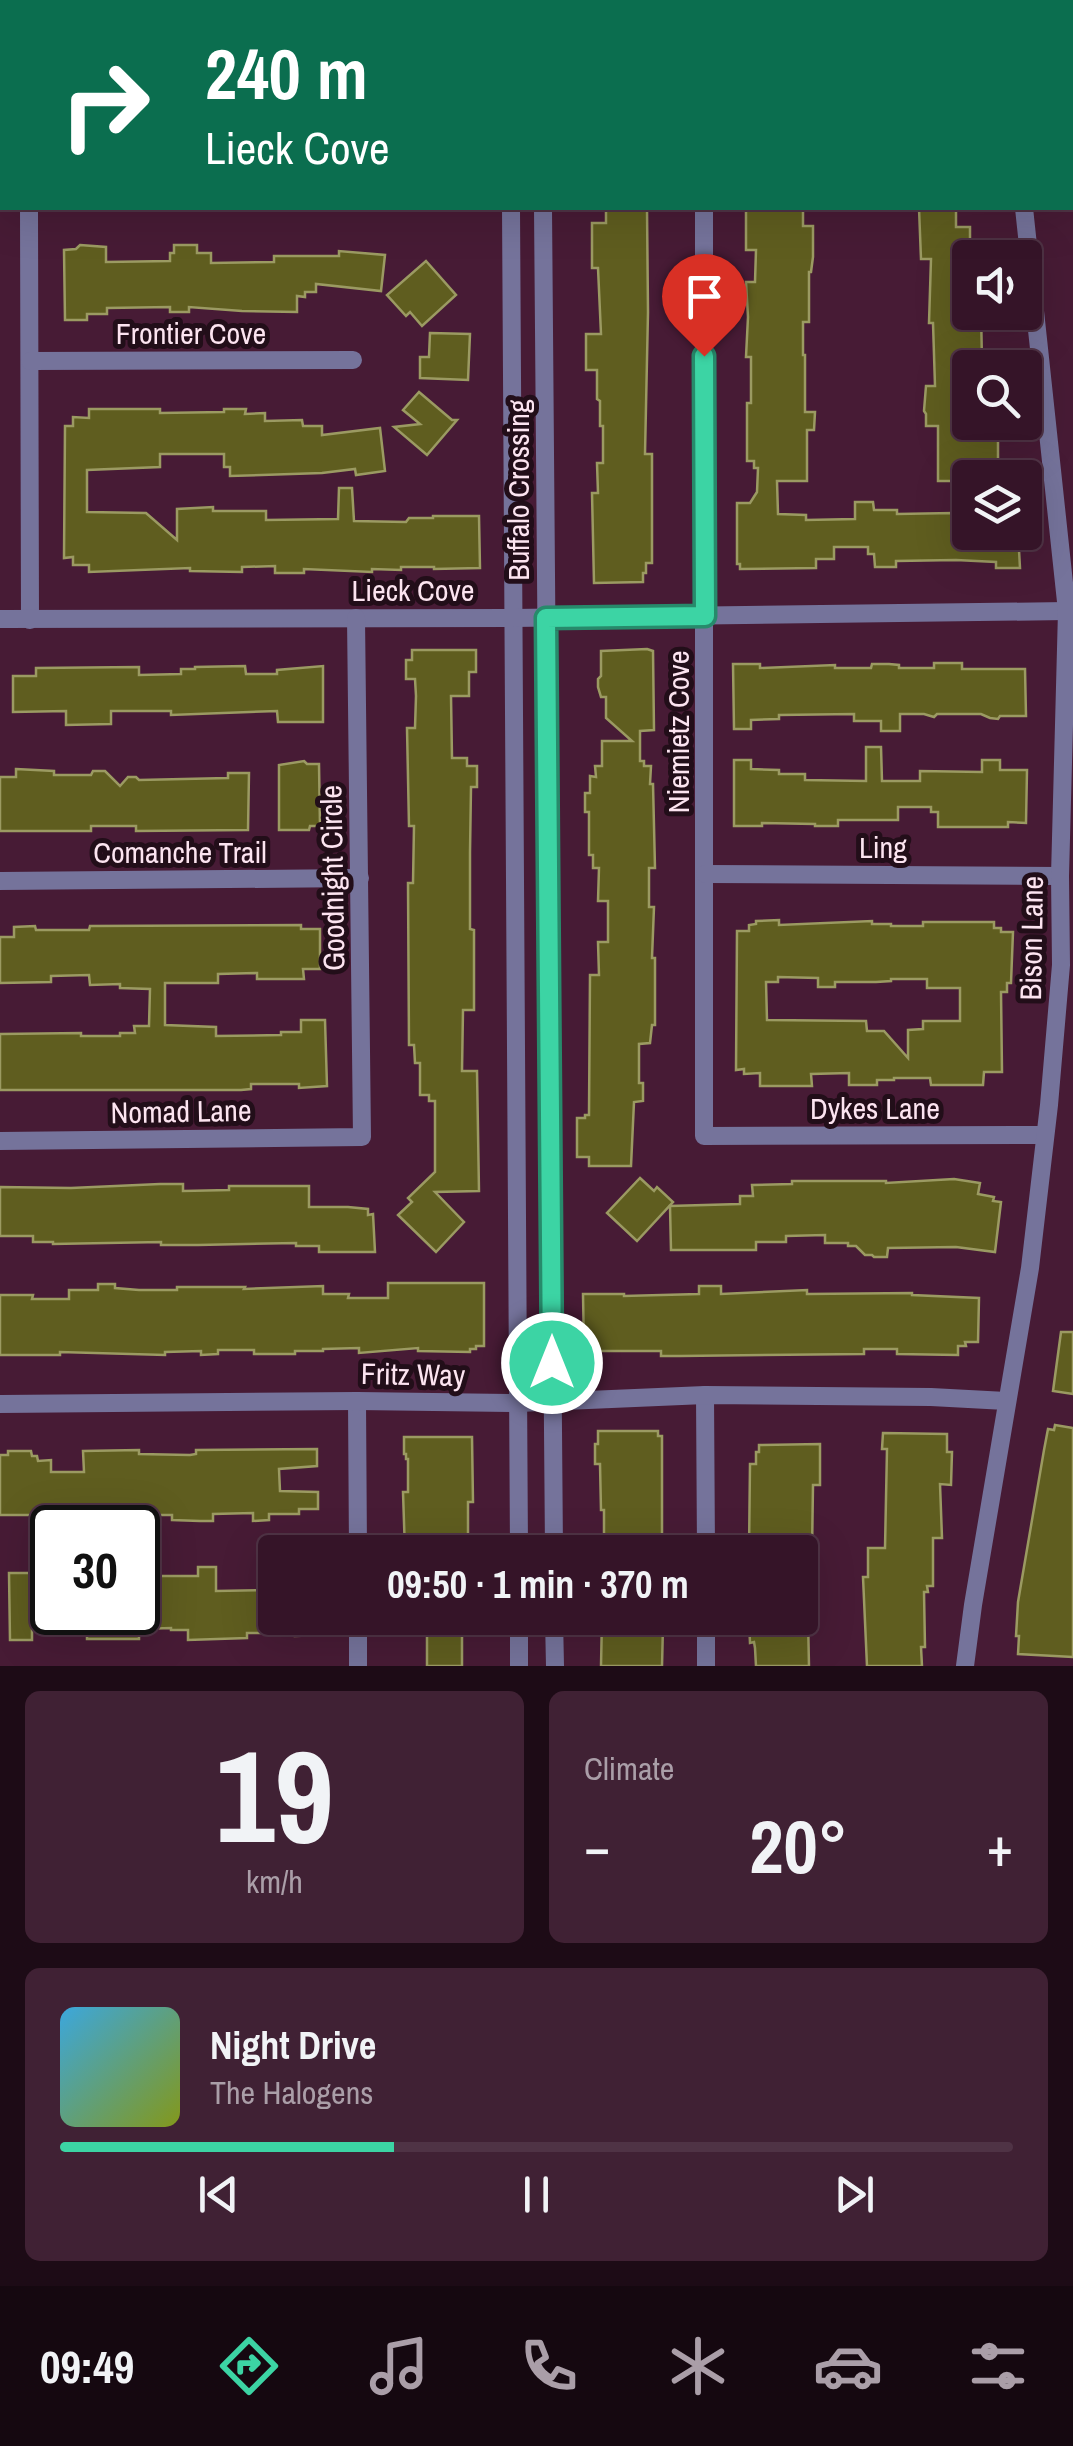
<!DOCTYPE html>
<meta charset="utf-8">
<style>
body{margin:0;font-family:"Archivo Narrow",sans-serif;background:#402134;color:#f1f3f6;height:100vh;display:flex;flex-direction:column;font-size:38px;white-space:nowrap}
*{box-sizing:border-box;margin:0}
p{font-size:32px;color:#aa9ea8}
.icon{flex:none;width:55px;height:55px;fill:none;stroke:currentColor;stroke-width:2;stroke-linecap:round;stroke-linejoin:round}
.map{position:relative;height:1666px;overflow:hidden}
.drawer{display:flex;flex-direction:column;gap:25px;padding:25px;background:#1d0b16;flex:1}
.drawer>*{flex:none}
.top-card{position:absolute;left:0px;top:0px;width:1075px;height:210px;box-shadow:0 10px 40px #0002,0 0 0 2px #4f3345;background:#0b6e4f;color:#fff;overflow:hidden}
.buttons{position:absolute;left:952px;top:240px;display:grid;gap:20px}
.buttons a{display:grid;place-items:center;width:90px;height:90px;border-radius:10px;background:#351428;box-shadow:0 10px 40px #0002,0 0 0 2px #4f3345;font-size:50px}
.speed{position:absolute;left:30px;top:1505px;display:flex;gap:20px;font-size:50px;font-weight:700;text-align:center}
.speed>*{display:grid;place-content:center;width:130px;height:130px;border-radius:50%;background:#351428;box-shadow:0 10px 40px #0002,0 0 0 2px #4f3345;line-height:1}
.speed .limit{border:5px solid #111;border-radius:15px;background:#fff;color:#111}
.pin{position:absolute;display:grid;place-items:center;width:85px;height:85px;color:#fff;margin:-102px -42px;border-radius:50% 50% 50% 0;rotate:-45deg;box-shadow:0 0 10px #0007}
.pin .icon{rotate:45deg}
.me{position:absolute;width:110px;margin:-55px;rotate:0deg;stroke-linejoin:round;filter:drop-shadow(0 0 8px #0008)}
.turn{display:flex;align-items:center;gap:35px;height:210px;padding:0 40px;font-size:45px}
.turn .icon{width:130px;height:130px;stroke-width:2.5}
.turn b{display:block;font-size:70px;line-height:85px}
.big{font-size:75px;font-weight:800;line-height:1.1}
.drawer .tile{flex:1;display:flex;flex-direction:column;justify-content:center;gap:15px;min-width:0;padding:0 35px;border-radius:15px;background:#402134}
.drawer .dial{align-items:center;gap:0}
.dial b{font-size:130px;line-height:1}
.song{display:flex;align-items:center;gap:30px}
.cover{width:120px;height:120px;border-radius:15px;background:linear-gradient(135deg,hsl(200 70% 55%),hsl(70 70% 35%))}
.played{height:10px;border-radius:5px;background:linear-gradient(90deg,#3cd4a4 35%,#4f3345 35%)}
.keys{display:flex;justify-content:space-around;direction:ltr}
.heat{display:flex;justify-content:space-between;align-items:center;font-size:55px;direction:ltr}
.drawer .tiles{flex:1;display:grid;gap:25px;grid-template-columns:1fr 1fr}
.tile:last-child{grid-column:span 2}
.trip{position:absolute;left:258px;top:1535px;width:560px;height:100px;border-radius:10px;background:#351428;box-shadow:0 10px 40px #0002,0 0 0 2px #4f3345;font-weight:800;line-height:100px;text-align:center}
.dock{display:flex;height:160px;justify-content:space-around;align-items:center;background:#150810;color:#aa9ea8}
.dock .icon{width:70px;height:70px}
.dock .current{color:#3cd4a4}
.dock b{font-size:45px;color:#f1f3f6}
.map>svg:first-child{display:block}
.building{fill:#5f5d1f;stroke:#9b9a62;stroke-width:2.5;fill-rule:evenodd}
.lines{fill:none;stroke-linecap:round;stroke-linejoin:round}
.minor{stroke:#75739b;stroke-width:18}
.route-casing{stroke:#278a6b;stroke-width:25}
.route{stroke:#3cd4a4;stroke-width:18}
.labels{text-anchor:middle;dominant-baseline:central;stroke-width:10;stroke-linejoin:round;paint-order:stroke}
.street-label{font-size:30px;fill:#fce4f0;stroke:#220e19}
</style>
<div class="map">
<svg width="1073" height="1666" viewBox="0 0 1073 1666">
<rect width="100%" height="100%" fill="#471b35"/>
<!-- building -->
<g class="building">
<path d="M606 208H647L648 312 645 454H652V563H646V573H643V582L594 583 592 493H598L597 463H603V426H600V401L597 399V370H586V334H601L598 268H592V223H606Z"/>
<path d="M746 208H803V226H813V257L811 272H809V322H803V355H805V412H815L814 430H807V481H777L778 514 806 515V520L855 519V502H873L874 510H897V514L953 513 956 532H1018L1020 568H996V562L956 560 896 561V567H875L874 554H868V547H834V559H816V568L740 569V564H737V503H750L757 492 758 468H754V461H747V403H751V357H746L748 317 746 282H755L756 250H746Z"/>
<path d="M919 208H956V227H970V312H981L982 361 981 368H970V422H993V433H997L998 442V478H970V481H938V426H926V414L924 411 926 386H935L933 323H929L931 259H921Z"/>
<path d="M80 245 106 247V262L170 261V253H174V245H197V253H211V263L274 262V256H339V251L385 255 381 291 316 284V292H305V297L297 296V312L242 311 189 307V312H170V307L107 308V314H87V320H65L64 250 76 249Z"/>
<path d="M426 261 456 295 422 326 410 312 406 316 387 295Z"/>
<path d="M430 333 470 334 468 380 420 378V357H429Z"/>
<path d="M419 392 452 420H457L427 455 394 427 420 424 403 410Z"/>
<path d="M89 409H160V413L224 412V409H246L245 414 265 413V421L302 420 303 426H322V435L380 428 385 471 356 475 355 469 322 473 230 476V467H224V454H160V467L87 470V512L146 513 177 540V509L213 507V511H266V520L338 519 339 488H352L354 521 406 522 409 518H433V516H479L480 568 434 569V567H401V570L372 569V572L304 569V573H275V566L242 567V572L190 571V568L89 572V565H73V557L64 558 65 426H73V417L89 418Z"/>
<path d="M647 649 653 651 654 730 640 731V761H644V766H651L650 784H653L655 868H649V907H654L652 958H655V1025H652L650 1043 639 1044V1083H643V1101L634 1102 631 1166H589V1157H577V1118H585V1115H589L590 975H599L598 942H608V901H598L599 868H593V855H589V812H585V793H590V776L596 777 595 766H602V741H632L606 718V697H601L598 687V679L601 676V651Z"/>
<path d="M412 650H476V672H469V696H451L452 758H467V766H477V787H471L470 852V929L474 930V1010H463L462 1071H477L479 1191 435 1192 464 1222 436 1252 398 1215 412 1202 408 1198 435 1172V1101H429V1095H420V1063H415L414 1045H409L408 883H413L414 826H409L407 728H415L416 696 415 679H406V660H412Z"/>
<path d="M934 663H962V669H1025L1026 716H1000L998 719 990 718 981 714H937L934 717 924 714H900V731H881V721H854V714L779 715V719L751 720V729H734L733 664H760V668L835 665V668H871L872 664H889L899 665V668H934Z"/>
<path d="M245 666 246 674H277V670L323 666V722H278L277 711 171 715V711H111V724L66 725V711L13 712V676H36V668L139 667V675L181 674V669H195V667Z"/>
<path d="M866 747H881L882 781H920V771L982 772V760H1000V770H1027L1026 823 1008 822V827H938V812H931V807H898V820H838V826H815V824L762 823V826H734V760H751V769L779 770V774H805V780L866 781Z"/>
<path d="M304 761 307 764H319L320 826H310L309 830H279V765Z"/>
<path d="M16 769 54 771V775H91L93 771H105L120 786 128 777H136L139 780 228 778V773H249L248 830 136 831V826H91V831H0V777H16Z"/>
<path d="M779 920V925L872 921V924H891V926H923V922H994V928H1001V932H1013L1011 983H1007V992H1001L1002 1072H984L983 1085H931L930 1078H894V1080H877V1085H849V1073L811 1074 812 1086H760V1073L744 1074V1069L736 1070 737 931H749V925L756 924V921ZM778 977 818 978V987H835V982H876L891 981V979H927V988H960V1021H923V1029L908 1030V1058L884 1031H867L866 1021 767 1020 766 982H778Z"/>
<path d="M301 925V929H320V969H303L304 979H257V973L218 974V983H165V1025L216 1027V1036L281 1035V1032H301V1020H325L327 1086 299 1088V1084H251V1089L241 1090H0V1034L81 1033V1036H120V1033H135L134 1026H149L150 989 120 988V984L90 985 89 975 51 976V982L0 983V937H14V927L35 926 36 930H89L90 926Z"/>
<path d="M640 1178 654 1191 657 1187 673 1202 637 1241 607 1213Z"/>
<path d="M954 1179 980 1183 978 1194 994 1197 993 1201 1001 1202 995 1252 956 1247 888 1248 887 1257H874L872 1255H865L856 1246H848V1243H825V1235L786 1236V1242H756V1250H671L670 1206 740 1204V1196H753L752 1185 792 1184V1181H886V1183Z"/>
<path d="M160 1184H183V1191L229 1190V1186H309V1207H348L368 1209V1215L373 1214 375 1252H319V1246H296V1243L198 1245H161V1242L53 1244V1242H33V1236H0V1187L71 1188Z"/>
<path d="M388 1283H484V1346H476V1349H470V1352L418 1351V1348L359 1353V1348L323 1349V1351H295V1354H254V1350H218V1354L201 1355V1351L165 1352V1355L60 1352V1355H0V1295H33L32 1299H69V1290H98V1284H115V1288L139 1290H177V1287H245L244 1289 323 1286V1294H349L348 1298H388Z"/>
<path d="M699 1286H721V1294L807 1290V1294L912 1293V1295L979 1298 978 1342H965L966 1346H958V1355L897 1354V1349H864V1354L680 1356H661V1351H584L583 1294H624V1296L699 1294Z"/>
<path d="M1061 1332H1073V1394L1053 1391Z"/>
<path d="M1055 1425 1073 1428V1657L1018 1654 1019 1636H1016L1018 1602 1044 1450 1048 1429 1054 1430Z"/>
<path d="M598 1431H658V1436H662V1552H604V1510H601L600 1464H595V1444H598Z"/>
<path d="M883 1433 947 1434V1452H952L951 1485 940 1484 942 1538H933V1586H927L928 1592H924L925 1647H921L922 1666H867L863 1577H868V1548H885L887 1449H882Z"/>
<path d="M404 1437H472L473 1502H468V1552H405L403 1492H408V1459H406V1454H404Z"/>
<path d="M820 1444V1485H813L812 1552H749L750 1464H756V1452H759V1445Z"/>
<path d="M317 1449V1466L279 1469 280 1491 318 1492V1509H299V1514H269V1520L253 1521V1513L213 1514V1521H200L172 1520V1515H109V1523H91L63 1522V1515H0V1455H8V1451H31L32 1456H37L38 1461 51 1460V1472H84L83 1451 139 1450V1454L190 1455 196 1454V1450Z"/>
<path d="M198 1567H216V1591L270 1590V1633H247V1638L188 1640V1630H171V1628L139 1629V1639H87V1635H80V1630L32 1629V1640H10L9 1573H41V1580L52 1579V1612H138V1576H198Z"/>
<path d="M296 1618H323V1635L295 1636Z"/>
<path d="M404 1618H470V1633H462V1666H427V1633H405Z"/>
<path d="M602 1618H660V1626H663L662 1666H601Z"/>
<path d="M758 1618H808L809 1666H756L755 1648 754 1642 750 1643 749 1621 759 1622Z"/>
</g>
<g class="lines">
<!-- minor -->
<g class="minor">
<path d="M28 0V2"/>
<path d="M510 0V2"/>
<path d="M541 0V2"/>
<path d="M703 0V2"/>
<path d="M993 0 994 2"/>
<path d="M29 208 30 620"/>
<path d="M511 208 519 1552"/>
<path d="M543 208 554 1552"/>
<path d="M704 208V1136L1045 1135"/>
<path d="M30 361 353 360"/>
<path d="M0 619 513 618 1067 611"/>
<path d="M705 874 1060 876"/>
<path d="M0 881 360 878"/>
<path d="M0 1141 362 1137 356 618"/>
<path d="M705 1395 706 1552"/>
<path d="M357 1401 358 1552"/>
<path d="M0 1404 357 1401 518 1403 705 1395 931 1397 1006 1401"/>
<path d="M358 1618V1666"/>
<path d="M519 1618V1666"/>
<path d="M554 1618 555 1666"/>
<path d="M706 1618V1666"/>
<path d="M965 1666 973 1605 1030 1268 1049 1105 1061 965 1060 876 1067 611 1024 208"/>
</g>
</g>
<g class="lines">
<defs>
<path id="route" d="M552 1363 546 618 705 616 704 356"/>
</defs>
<!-- route casing -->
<use href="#route" class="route-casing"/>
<!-- route -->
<use href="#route" class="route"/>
</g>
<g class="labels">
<!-- street labels -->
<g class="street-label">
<text x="191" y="333">Frontier Cove</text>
<text transform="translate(518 490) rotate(-90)">Buffalo Crossing</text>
<text x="413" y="590">Lieck Cove</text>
<text transform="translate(678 732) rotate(-90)">Niemietz Cove</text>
<text x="883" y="847">Ling</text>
<text x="180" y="852">Comanche Trail</text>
<text transform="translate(332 878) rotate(-91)">Goodnight Circle</text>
<text transform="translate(1031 938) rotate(-89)">Bison Lane</text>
<text x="875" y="1108">Dykes Lane</text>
<text transform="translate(181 1111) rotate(-1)">Nomad Lane</text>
<text transform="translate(413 1374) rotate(1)">Fritz Way</text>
</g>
</g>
</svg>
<div class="buttons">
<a><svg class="icon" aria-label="sound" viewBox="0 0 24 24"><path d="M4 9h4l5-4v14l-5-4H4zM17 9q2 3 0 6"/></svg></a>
<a><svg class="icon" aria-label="search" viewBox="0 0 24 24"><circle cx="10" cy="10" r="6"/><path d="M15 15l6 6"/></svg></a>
<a><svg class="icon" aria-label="layers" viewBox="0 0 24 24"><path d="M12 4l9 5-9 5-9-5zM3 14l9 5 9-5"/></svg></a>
</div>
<div class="speed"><div class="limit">30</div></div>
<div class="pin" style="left:704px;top:356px;background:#d93025"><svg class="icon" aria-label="arrive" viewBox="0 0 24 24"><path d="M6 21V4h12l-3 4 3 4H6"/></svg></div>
<svg class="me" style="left:552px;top:1363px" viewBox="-20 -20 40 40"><circle r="17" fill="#3cd4a4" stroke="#fff" stroke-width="3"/><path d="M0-11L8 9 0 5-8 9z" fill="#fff"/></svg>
<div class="trip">09:50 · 1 min · 370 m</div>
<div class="top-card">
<div class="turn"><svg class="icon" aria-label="right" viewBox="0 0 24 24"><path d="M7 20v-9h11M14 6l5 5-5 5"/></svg><div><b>240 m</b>Lieck Cove</div></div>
</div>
</div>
<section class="drawer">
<div class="tiles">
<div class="tile dial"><b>19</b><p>km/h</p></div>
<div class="tile"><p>Climate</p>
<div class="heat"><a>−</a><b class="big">20°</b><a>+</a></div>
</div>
<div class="tile">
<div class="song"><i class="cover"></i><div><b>Night Drive</b><p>The Halogens</p></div></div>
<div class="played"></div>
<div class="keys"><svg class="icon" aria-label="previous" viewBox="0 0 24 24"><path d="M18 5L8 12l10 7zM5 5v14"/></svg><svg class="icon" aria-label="pause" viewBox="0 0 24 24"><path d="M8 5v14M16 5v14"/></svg><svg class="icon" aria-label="next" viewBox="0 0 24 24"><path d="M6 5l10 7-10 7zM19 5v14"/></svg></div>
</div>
</div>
</section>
<nav class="dock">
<b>09:49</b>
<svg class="icon current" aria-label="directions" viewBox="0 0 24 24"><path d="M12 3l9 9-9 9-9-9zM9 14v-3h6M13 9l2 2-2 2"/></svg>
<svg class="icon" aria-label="music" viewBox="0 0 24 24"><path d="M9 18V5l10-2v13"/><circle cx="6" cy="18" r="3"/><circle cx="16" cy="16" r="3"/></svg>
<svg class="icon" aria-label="phone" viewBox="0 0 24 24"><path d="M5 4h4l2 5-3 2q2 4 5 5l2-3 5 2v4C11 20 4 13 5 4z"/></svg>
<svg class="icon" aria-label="climate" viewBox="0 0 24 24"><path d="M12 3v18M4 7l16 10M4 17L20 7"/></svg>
<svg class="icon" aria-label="car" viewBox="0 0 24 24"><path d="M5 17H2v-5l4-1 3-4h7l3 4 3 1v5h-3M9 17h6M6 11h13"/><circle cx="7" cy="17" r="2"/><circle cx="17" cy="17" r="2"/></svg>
<svg class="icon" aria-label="filters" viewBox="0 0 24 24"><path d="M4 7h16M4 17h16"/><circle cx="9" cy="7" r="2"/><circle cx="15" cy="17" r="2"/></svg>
</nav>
